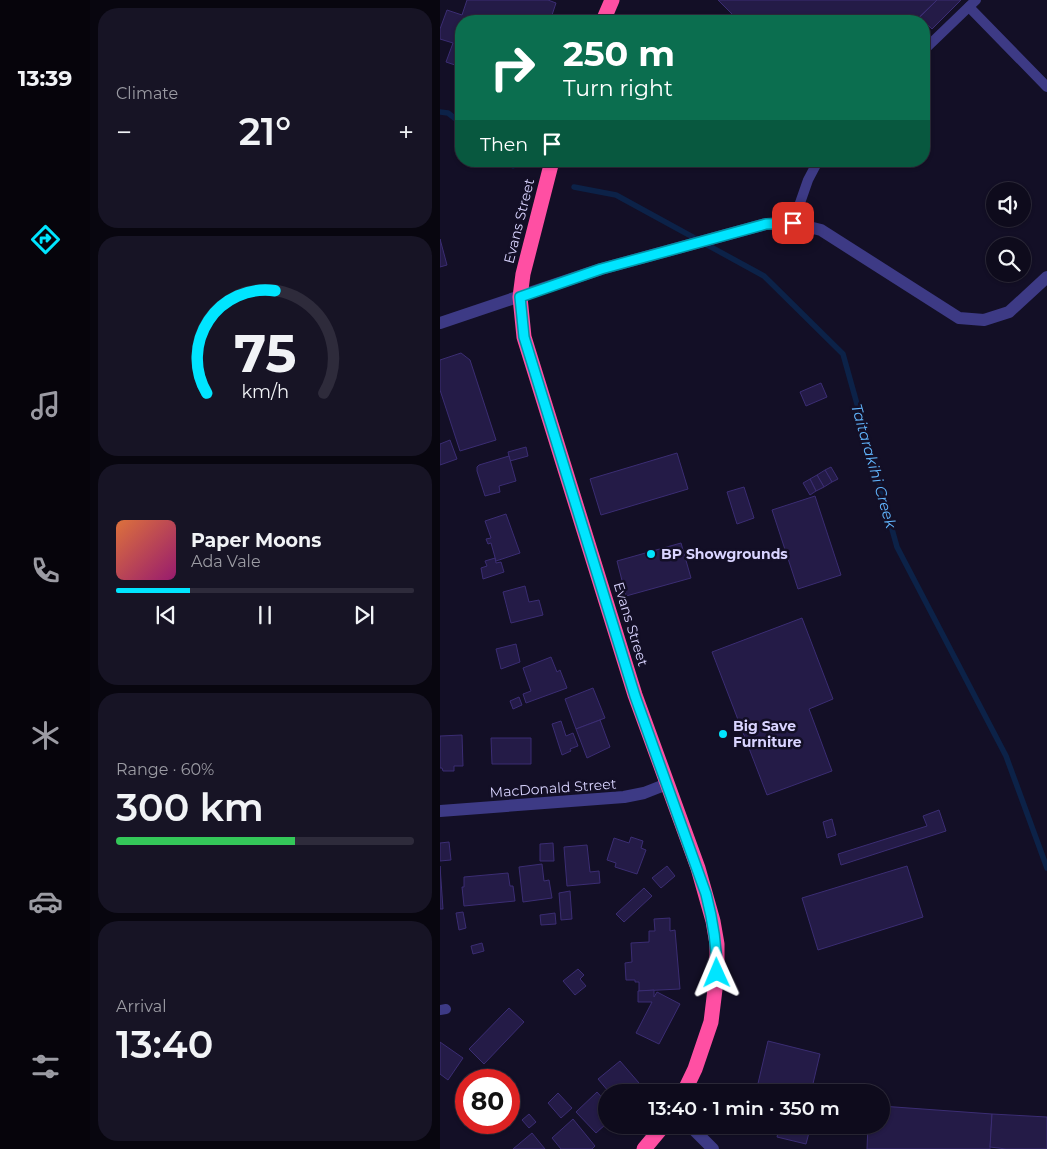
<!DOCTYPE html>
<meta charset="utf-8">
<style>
body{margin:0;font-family:Montserrat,sans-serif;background:#171425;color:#f1f3f6;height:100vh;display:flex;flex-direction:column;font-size:19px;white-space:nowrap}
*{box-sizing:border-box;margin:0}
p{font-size:16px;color:#9b9ba3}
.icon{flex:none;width:28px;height:28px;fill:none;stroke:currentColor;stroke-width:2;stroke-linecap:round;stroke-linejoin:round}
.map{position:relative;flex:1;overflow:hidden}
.details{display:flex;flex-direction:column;gap:8px;padding:8px;background:#08060f;width:350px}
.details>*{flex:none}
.top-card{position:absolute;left:15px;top:15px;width:475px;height:152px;border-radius:20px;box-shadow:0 1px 4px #0004,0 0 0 1px #2e2b3b;background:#0b6e4f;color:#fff;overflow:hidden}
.buttons{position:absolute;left:546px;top:182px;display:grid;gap:10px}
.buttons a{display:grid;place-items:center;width:45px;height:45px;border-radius:50%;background:#0e0b1c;box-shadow:0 1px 4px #0004,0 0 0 1px #2e2b3b;font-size:25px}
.speed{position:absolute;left:15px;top:1069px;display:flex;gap:10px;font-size:25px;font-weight:700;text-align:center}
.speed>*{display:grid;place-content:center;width:65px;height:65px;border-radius:50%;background:#0e0b1c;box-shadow:0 1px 4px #0004,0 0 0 1px #2e2b3b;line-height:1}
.speed .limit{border:8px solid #d22;background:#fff;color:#111}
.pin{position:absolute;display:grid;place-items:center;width:42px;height:42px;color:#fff;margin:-21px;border-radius:10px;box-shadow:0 2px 8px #0006}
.me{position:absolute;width:55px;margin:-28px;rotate:359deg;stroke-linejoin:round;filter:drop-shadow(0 0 4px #0008)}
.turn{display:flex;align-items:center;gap:18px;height:105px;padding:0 25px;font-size:22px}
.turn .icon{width:65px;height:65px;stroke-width:2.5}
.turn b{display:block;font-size:35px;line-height:42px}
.then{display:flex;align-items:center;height:48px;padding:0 25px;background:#0003;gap:10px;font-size:19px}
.big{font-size:38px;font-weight:600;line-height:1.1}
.details .card{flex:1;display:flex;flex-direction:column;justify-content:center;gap:8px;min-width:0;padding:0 18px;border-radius:20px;background:#171425}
.details .dial{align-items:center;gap:0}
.dial svg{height:130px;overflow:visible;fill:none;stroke:#2e2b3b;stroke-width:7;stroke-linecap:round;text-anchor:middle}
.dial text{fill:#f1f3f6;stroke:none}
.song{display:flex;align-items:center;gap:15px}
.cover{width:60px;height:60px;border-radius:8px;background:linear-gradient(135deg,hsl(20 70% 55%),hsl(320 70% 35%))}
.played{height:5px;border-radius:2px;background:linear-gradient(90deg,#00e5ff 25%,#2e2b3b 25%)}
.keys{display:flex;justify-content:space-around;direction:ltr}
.heat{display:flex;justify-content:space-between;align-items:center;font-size:28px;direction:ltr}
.charge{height:8px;border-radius:4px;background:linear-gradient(90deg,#34c759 60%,#2e2b3b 0)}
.trip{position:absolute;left:158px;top:1084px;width:292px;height:50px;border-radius:25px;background:#0e0b1c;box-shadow:0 1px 4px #0004,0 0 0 1px #2e2b3b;font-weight:600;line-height:50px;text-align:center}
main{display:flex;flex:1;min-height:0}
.tab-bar{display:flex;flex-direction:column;width:90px;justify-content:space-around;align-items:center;background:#06040b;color:#9b9ba3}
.tab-bar .icon{width:35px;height:35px}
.tab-bar .active{color:#00e5ff}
.tab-bar b{font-size:22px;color:#f1f3f6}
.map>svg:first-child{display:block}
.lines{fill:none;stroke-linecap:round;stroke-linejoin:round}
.stream{stroke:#0c2248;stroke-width:5.5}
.building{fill:#241b47;stroke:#3b2d73}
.lane{stroke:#3d3a85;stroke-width:10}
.street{stroke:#3d3a85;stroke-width:12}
.highway{stroke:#ff4fa3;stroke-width:15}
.route-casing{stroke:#0095a6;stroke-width:12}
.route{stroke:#00e5ff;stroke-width:9}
.poi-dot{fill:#00e5ff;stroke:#130f26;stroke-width:2}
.labels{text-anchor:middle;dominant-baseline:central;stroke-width:5;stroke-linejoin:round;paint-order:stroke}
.street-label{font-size:14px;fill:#d9d4ff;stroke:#130f26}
.poi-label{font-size:14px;font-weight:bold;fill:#d9d4ff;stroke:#130f26;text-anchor:start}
.water-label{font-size:15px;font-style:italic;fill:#62b6ff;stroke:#130f26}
</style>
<main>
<nav class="tab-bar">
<b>13:39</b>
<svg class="icon active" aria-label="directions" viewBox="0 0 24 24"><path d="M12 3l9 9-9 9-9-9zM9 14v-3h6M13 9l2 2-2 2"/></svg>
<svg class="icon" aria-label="music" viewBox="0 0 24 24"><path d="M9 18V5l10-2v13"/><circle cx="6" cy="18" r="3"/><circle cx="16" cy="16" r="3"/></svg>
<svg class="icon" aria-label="phone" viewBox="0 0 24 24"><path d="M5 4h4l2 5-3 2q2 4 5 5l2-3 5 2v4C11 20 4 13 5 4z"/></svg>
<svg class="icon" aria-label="climate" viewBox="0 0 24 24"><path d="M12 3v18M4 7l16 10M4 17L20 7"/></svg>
<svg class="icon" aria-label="car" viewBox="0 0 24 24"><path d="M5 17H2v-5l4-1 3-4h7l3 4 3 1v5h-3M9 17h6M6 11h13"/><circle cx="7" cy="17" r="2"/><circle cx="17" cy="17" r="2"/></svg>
<svg class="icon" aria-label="filters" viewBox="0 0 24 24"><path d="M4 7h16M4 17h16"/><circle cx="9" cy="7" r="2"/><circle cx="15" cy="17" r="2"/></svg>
</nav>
<section class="details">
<div class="card"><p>Climate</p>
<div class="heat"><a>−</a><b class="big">21°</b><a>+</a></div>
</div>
<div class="card dial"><svg viewBox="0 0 100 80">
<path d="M14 69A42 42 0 1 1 86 69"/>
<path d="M14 69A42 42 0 0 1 56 6" stroke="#00e5ff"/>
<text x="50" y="56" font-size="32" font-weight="700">75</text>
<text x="50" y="72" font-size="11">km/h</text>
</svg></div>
<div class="card">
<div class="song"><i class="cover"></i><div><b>Paper Moons</b><p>Ada Vale</p></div></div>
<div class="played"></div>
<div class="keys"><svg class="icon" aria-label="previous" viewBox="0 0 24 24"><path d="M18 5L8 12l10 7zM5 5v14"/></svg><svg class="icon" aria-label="pause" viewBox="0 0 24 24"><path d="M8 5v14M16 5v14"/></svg><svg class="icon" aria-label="next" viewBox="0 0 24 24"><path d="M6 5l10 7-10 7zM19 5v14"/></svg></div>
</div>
<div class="card"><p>Range · 60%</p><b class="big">300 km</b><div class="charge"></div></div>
<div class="card"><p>Arrival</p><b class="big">13:40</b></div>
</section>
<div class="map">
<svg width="607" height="1149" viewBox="0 0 607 1149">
<rect width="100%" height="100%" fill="#130f26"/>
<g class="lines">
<!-- stream -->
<g class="stream">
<path d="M0 112 8 113 21 123"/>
<path d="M67 161 73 166"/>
<path d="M134 187 176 195 324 276 403 354 457 547 566 756 607 868"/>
</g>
</g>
<!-- building -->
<g class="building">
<path d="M27 0H108L116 3 110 21H21V67L6 62 13 43 0 39V29L7 10 22 15Z"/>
<path d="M278 0H497L475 21H299Z"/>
<path d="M497 0H521L492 29 480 17Z"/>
<path d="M0 239 7 265 0 267Z"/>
<path d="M21 353 30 360 56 440 20 451 0 390V360Z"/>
<path d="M381 383 387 397 366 406 360 392Z"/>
<path d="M10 440 17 459 0 465V444Z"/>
<path d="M86 447 88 456 70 461 68 452Z"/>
<path d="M237 453 248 489 161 515 150 479Z"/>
<path d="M69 456 76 481 59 486 60 492 45 496 37 471V467L39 465Z"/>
<path d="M391 467 398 479 392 482 385 470Z"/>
<path d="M385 470 392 482 384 487 377 475Z"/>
<path d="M377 475 384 487 376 491 370 479Z"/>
<path d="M370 479 376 491 370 495 363 483Z"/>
<path d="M304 487 314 518 297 524 287 492Z"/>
<path d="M375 496 401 575 358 589 332 510Z"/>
<path d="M66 514 80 553 56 561 51 543 48 544 46 539 51 538 45 521Z"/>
<path d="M241 543 251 578 186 596 177 561Z"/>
<path d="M55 558 56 563 61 562 64 572 43 579 41 568 47 566 45 561Z"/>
<path d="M85 586 89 602 99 600 103 615 71 623 63 592Z"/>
<path d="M362 618 393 699 369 709 392 771 327 795 272 652Z"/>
<path d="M76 644 80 662 61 669 56 649Z"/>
<path d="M111 657 117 672 120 670 127 688 86 703 83 694 91 691 83 668Z"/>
<path d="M153 688 165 718 136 729 125 699Z"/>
<path d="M79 697 82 705 73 709 70 701Z"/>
<path d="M160 720 170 747 147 758 136 729Z"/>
<path d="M121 721 126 736 133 733 138 746 130 749 131 751 122 755 112 724Z"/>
<path d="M22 735 23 766H14V771H3L2 768H0V736Z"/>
<path d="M51 738H91V764H52Z"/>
<path d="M499 810 506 831 401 865 398 854 487 826 483 816Z"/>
<path d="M392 819 396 835 387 838 383 822Z"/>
<path d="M191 837 203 841 201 848 206 850 197 874 175 867 176 863 167 860 174 838 189 843Z"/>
<path d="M9 842 11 860 0 861V843Z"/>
<path d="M113 843 114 861H100V844Z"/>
<path d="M147 845 150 872 159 871 160 883 127 886 124 847Z"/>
<path d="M102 864 104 881 109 880 112 898 83 902 79 867Z"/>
<path d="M0 866 3 909H0Z"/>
<path d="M227 866 235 876 221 888 212 878Z"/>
<path d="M467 866 483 917 378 950 362 898Z"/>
<path d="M68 873 70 886H73L75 901 24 906 22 887H24V877Z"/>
<path d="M204 888 212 896 184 922 176 914Z"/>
<path d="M130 891 132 919 121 920 119 893Z"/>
<path d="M23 912 26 928 19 930 16 913Z"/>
<path d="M115 913 116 924 101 925 100 915Z"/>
<path d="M230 918V931L235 930 240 989 199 991V982H195V980H186L185 963 192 962 191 943 209 942V931H215L214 919Z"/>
<path d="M42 943 44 951 33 954 31 946Z"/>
<path d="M138 969 144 975 140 979 146 986 135 995 123 981Z"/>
<path d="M214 990V997L217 992 240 1004 219 1044 196 1033 212 1002H198V991Z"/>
<path d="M69 1008 84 1022 44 1064 29 1049Z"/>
<path d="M328 1041 380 1054 371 1092H316Z"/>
<path d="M0 1042 23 1058 8 1080 0 1074Z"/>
<path d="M180 1061 199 1083 188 1092H169L158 1079Z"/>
<path d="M157 1092 166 1102V1124L156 1133 136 1112Z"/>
<path d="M118 1093 132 1108 121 1118 108 1103Z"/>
<path d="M441 1106 552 1114 550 1149H427L428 1125H441Z"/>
<path d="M89 1114 96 1122 89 1128 82 1120Z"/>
<path d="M552 1114 607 1117V1149H566L550 1147Z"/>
<path d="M133 1119 155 1146 152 1149H121L112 1138Z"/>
<path d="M340 1125H371L366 1144 337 1137Z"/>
<path d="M92 1133 105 1149H73Z"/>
</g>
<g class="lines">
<!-- lane -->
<g class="lane">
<path d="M529 7 607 87"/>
<path d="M484 50 536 0"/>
<path d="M353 223 368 180 378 161"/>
<path d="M0 1010 6 1009"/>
</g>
<!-- street -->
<g class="street">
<path d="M0 323 161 269 326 224 353 223 381 230 519 318 544 320 569 312 607 277"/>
<path d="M0 811 184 797 204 793 227 784"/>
<path d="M249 1125 273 1149"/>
</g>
<!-- highway -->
<g class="highway">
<path d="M163 21 172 0"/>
<path d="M112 161 83 274 80 297 84 337 195 695 258 868 273 921 277 944V973L271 1022 255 1069 244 1092"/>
<path d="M204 1149 224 1125"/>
</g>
</g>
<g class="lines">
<defs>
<path id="route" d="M277 973C277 944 273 921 266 894L195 696 84 337 80 297 161 269 209 256 326 224 353 223"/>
</defs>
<!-- route casing -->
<use href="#route" class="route-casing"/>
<!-- route -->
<use href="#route" class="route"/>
</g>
<!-- markers -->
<g class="poi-dot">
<circle cx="211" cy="554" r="5"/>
<circle cx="283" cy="734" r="5"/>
</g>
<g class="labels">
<!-- street labels -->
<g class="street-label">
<text transform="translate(79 221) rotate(-76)">Evans Street</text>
<text transform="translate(191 624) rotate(73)">Evans Street</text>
<text transform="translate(113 788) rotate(-4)">MacDonald Street</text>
</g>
<!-- poi labels -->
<g class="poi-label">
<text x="221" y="554">BP Showgrounds</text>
<text x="293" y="726">Big Save<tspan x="293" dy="16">Furniture</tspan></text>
</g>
<!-- water labels -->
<g class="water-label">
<text transform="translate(434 466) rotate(74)">Taitarakihi Creek</text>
</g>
</g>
</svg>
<div class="buttons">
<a><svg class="icon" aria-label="sound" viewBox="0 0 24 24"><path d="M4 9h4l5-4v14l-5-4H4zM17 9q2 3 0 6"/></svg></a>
<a><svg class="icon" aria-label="search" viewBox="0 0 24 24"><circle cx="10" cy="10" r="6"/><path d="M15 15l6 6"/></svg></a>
</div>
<div class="speed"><div class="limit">80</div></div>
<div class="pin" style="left:353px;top:223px;background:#d93025"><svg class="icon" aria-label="arrive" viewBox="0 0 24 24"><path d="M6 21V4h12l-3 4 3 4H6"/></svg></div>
<svg class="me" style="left:277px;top:973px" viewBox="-20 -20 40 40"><path d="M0-17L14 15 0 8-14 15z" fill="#00e5ff" stroke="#fff" stroke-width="4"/></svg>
<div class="trip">13:40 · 1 min · 350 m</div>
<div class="top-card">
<div class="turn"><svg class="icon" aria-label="right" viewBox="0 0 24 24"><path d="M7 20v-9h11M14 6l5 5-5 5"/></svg><div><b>250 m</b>Turn right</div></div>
<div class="then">Then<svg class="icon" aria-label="arrive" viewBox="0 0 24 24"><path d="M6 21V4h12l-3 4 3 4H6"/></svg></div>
</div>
</div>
</main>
